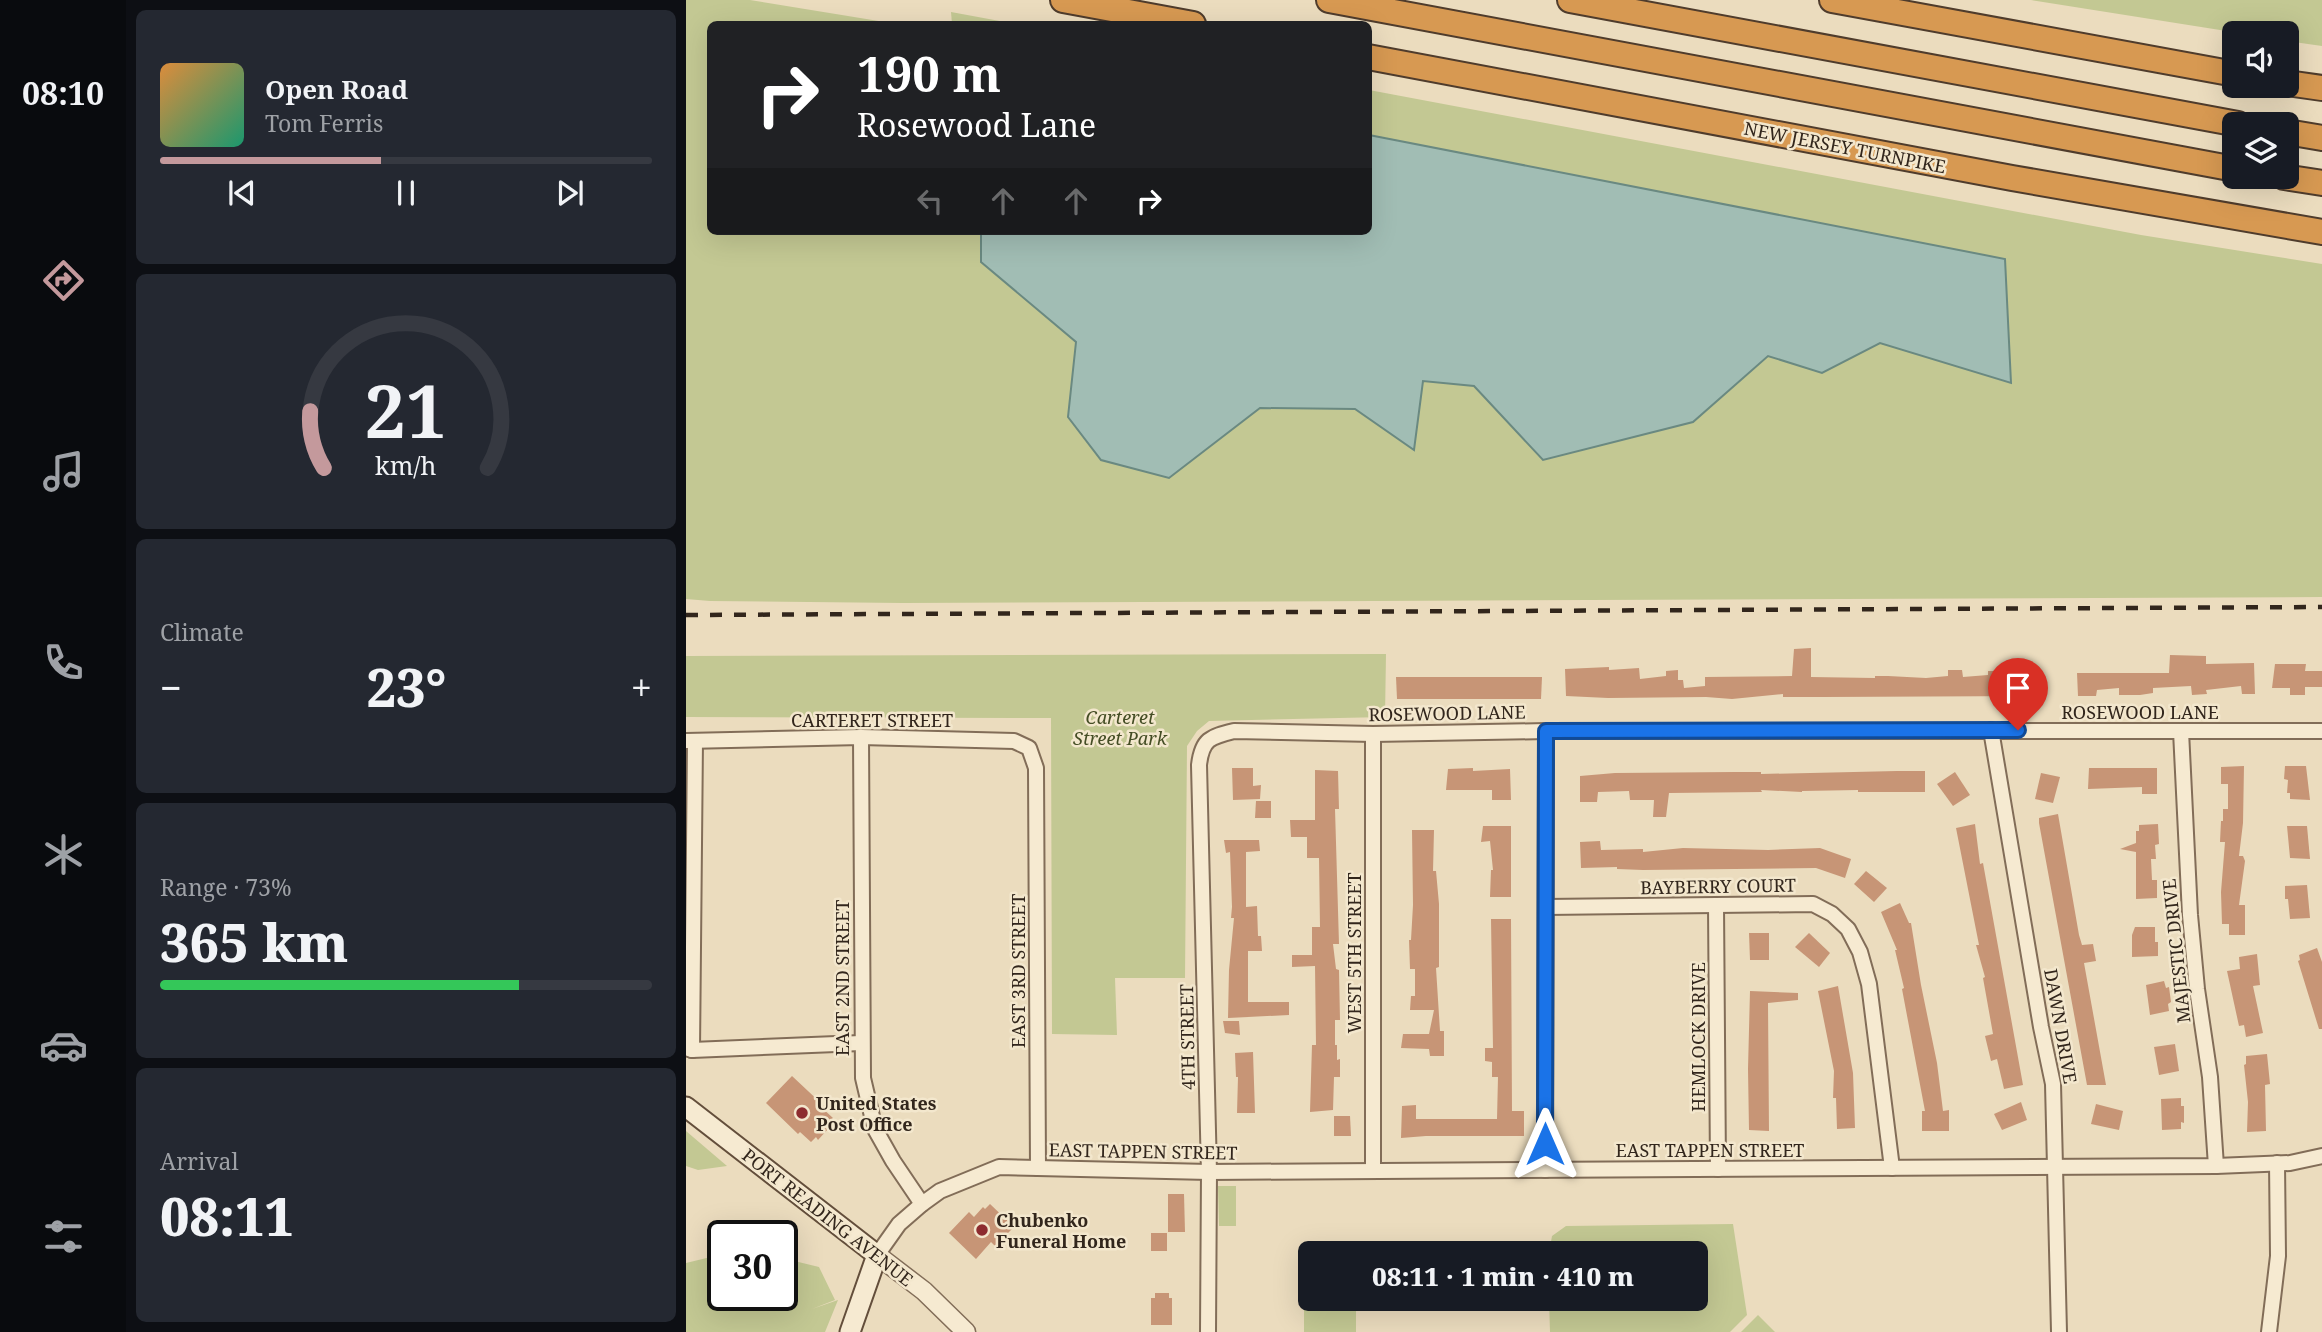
<!DOCTYPE html>
<meta charset="utf-8">
<style>
body{margin:0;font-family:"Noto Serif",serif;background:#242831;color:#f1f3f6;height:100vh;display:flex;flex-direction:column;font-size:26px;white-space:nowrap}
*{box-sizing:border-box;margin:0}
p{font-size:23px;color:#9ea1a6}
.icon{flex:none;width:38px;height:38px;fill:none;stroke:currentColor;stroke-width:2;stroke-linecap:round;stroke-linejoin:round}
.map{position:relative;flex:1;overflow:hidden}
.side{display:flex;flex-direction:column;gap:10px;padding:10px;background:#0d0f14;width:560px}
.side>*{flex:none}
.guide{position:absolute;left:21px;top:21px;width:665px;height:214px;border-radius:10px;box-shadow:0 7px 28px #0002;background:#202124;color:#fff;overflow:hidden}
.buttons{position:absolute;left:1536px;top:21px;display:grid;gap:14px}
.buttons a{display:grid;place-items:center;width:77px;height:77px;border-radius:10px;background:#171b24;box-shadow:0 7px 28px #0002;font-size:35px}
.speed{position:absolute;left:21px;top:1220px;display:flex;gap:14px;font-size:35px;font-weight:700;text-align:center}
.speed>*{display:grid;place-content:center;width:91px;height:91px;border-radius:50%;background:#171b24;box-shadow:0 7px 28px #0002;line-height:1}
.speed .limit{border:4px solid #111;border-radius:10px;background:#fff;color:#111}
.pin{position:absolute;display:grid;place-items:center;width:60px;height:60px;color:#fff;margin:-72px -30px;border-radius:50% 50% 50% 0;rotate:-45deg;box-shadow:0 0 7px #0007}
.pin .icon{rotate:45deg}
.me{position:absolute;width:77px;margin:-38px;rotate:0deg;stroke-linejoin:round;filter:drop-shadow(0 0 5px #0008)}
.turn{display:flex;align-items:center;gap:24px;height:147px;padding:0 35px;font-size:32px}
.turn .icon{width:91px;height:91px;stroke-width:2.5}
.turn b{display:block;font-size:49px;line-height:60px}
.lanes{display:flex;align-items:center;height:66px;padding:0 35px;background:#0003;justify-content:center;gap:35px;direction:ltr}
.lanes .off{opacity:.35}
.big{font-size:52px;font-weight:800;line-height:1.1}
.side .tile{flex:1;display:flex;flex-direction:column;justify-content:center;gap:10px;min-width:0;padding:0 24px;border-radius:10px;background:#242831}
.side .dial{align-items:center;gap:0}
.dial svg{height:182px;overflow:visible;fill:none;stroke:#363941;stroke-width:7;stroke-linecap:round;text-anchor:middle}
.dial text{fill:#f1f3f6;stroke:none}
.song{display:flex;align-items:center;gap:21px}
.cover{width:84px;height:84px;border-radius:10px;background:linear-gradient(135deg,hsl(30 70% 55%),hsl(160 70% 35%))}
.played{height:7px;border-radius:4px;background:linear-gradient(90deg,#c4999c 45%,#363941 45%)}
.keys{display:flex;justify-content:space-around;direction:ltr}
.heat{display:flex;justify-content:space-between;align-items:center;font-size:38px;direction:ltr}
.charge{height:10px;border-radius:5px;background:linear-gradient(90deg,#34c759 73%,#363941 0)}
.trip{position:absolute;left:612px;top:1241px;width:410px;height:70px;border-radius:10px;background:#171b24;box-shadow:0 7px 28px #0002;font-weight:800;line-height:70px;text-align:center}
main{display:flex;flex:1;min-height:0}
.tabs{display:flex;flex-direction:column;width:126px;justify-content:space-around;align-items:center;background:#090b0e;color:#9ea1a6}
.tabs .icon{width:49px;height:49px}
.tabs .selected{color:#c4999c}
.tabs b{font-size:32px;color:#f1f3f6}
.map>svg:first-child{display:block}
.green{fill:#c3c893}
.water{fill:#a1bdb4;stroke:#6a8981;stroke-width:2}
.building{fill:#c79576}
.lines{fill:none;stroke-linecap:round;stroke-linejoin:round}
.minor-casing{stroke:#826d58;stroke-width:18}
.tertiary-casing{stroke:#826d58;stroke-width:21}
.secondary-casing{stroke:#634e3b;stroke-width:23}
.motorway-casing{stroke:#4f3c2c;stroke-width:28}
.minor{stroke:#f6ead1;stroke-width:14}
.tertiary{stroke:#f6ead1;stroke-width:18}
.secondary{stroke:#f6ead1;stroke-width:19}
.motorway{stroke:#d79952;stroke-width:24}
.rail{stroke:#32261c;stroke-width:4.5;stroke-dasharray:12 12;stroke-linecap:butt}
.route-casing{stroke:#114b97;stroke-width:18}
.route{stroke:#1a73e8;stroke-width:12}
.poi-dot{fill:#8d2c2f;stroke:#f3e7cd;stroke-width:2.5}
.labels{text-anchor:middle;dominant-baseline:central;stroke-width:5;stroke-linejoin:round;paint-order:stroke}
.street-label{font-size:18px;fill:#32261c;stroke:#f3e7cd}
.park-label{font-size:18px;font-style:italic;fill:#444d24;stroke:#f3e7cd}
.poi-label{font-size:18px;font-weight:bold;fill:#32261c;stroke:#f3e7cd;text-anchor:start}
</style>
<main>
<nav class="tabs">
<b>08:10</b>
<svg class="icon selected" aria-label="directions" viewBox="0 0 24 24"><path d="M12 3l9 9-9 9-9-9zM9 14v-3h6M13 9l2 2-2 2"/></svg>
<svg class="icon" aria-label="music" viewBox="0 0 24 24"><path d="M9 18V5l10-2v13"/><circle cx="6" cy="18" r="3"/><circle cx="16" cy="16" r="3"/></svg>
<svg class="icon" aria-label="phone" viewBox="0 0 24 24"><path d="M5 4h4l2 5-3 2q2 4 5 5l2-3 5 2v4C11 20 4 13 5 4z"/></svg>
<svg class="icon" aria-label="climate" viewBox="0 0 24 24"><path d="M12 3v18M4 7l16 10M4 17L20 7"/></svg>
<svg class="icon" aria-label="car" viewBox="0 0 24 24"><path d="M5 17H2v-5l4-1 3-4h7l3 4 3 1v5h-3M9 17h6M6 11h13"/><circle cx="7" cy="17" r="2"/><circle cx="17" cy="17" r="2"/></svg>
<svg class="icon" aria-label="filters" viewBox="0 0 24 24"><path d="M4 7h16M4 17h16"/><circle cx="9" cy="7" r="2"/><circle cx="15" cy="17" r="2"/></svg>
</nav>
<section class="side">
<div class="tile">
<div class="song"><i class="cover"></i><div><b>Open Road</b><p>Tom Ferris</p></div></div>
<div class="played"></div>
<div class="keys"><svg class="icon" aria-label="previous" viewBox="0 0 24 24"><path d="M18 5L8 12l10 7zM5 5v14"/></svg><svg class="icon" aria-label="pause" viewBox="0 0 24 24"><path d="M8 5v14M16 5v14"/></svg><svg class="icon" aria-label="next" viewBox="0 0 24 24"><path d="M6 5l10 7-10 7zM19 5v14"/></svg></div>
</div>
<div class="tile dial"><svg viewBox="0 0 100 80">
<path d="M14 69A42 42 0 1 1 86 69"/>
<path d="M14 69A42 42 0 0 1 8 44" stroke="#c4999c"/>
<text x="50" y="56" font-size="32" font-weight="700">21</text>
<text x="50" y="72" font-size="11">km/h</text>
</svg></div>
<div class="tile"><p>Climate</p>
<div class="heat"><a>−</a><b class="big">23°</b><a>+</a></div>
</div>
<div class="tile"><p>Range · 73%</p><b class="big">365 km</b><div class="charge"></div></div>
<div class="tile"><p>Arrival</p><b class="big">08:11</b></div>
</section>
<div class="map">
<svg width="1636" height="1332" viewBox="0 0 1636 1332">
<rect width="100%" height="100%" fill="#ebdcbe"/>
<!-- green -->
<g class="green">
<path d="M0 0H64L211 24H24V231H295V262L390 342 382 417 483 478 574 408 669 409 728 449 737 381 788 386 857 460 1007 422 1082 356 1136 373 1194 343 1324 383 1319 259 683 135V90L1455 235 1636 264V597L217 603 24 601 0 599Z"/>
<path d="M1345 0H1636V46L1601 41V33H1553Z"/>
<path d="M265 12 330 24H266Z"/>
<path d="M700 654 699 717 523 721 511 731 501 746 499 978H429L431 1035 366 1034 365 718 0 717V656Z"/>
<path d="M0 1131 41 1166 12 1170 0 1166Z"/>
<path d="M532 1186H550V1226H533Z"/>
<path d="M1047 1224 1061 1315 1044 1332H864L863 1299 1010 1298V1253H863L866 1236 880 1226Z"/>
<path d="M37 1254V1295H96V1258L133 1267 149 1300 126 1309 152 1300 139 1332H0V1263Z"/>
<rect x="618" y="1303" width="52" height="29"/>
<path d="M1072 1315 1089 1332H1055Z"/>
</g>
<!-- water -->
<path class="water" d="M683 135 1319 259 1325 383 1194 343 1136 373 1082 356 1007 422 857 460 788 386 737 381 728 450 669 409 574 408 483 478 415 460 382 417 390 342 295 262V231H682Z"/>
<!-- building -->
<g class="building">
<path d="M1125 648V677L1189 678V676H1202L1240 678 1262 676V670H1276L1277 677 1302 675V671H1315V677L1356 676 1357 696 1138 697H1097V694L1046 699 1020 697 922 698 880 696 879 669 923 667V670L953 668 954 679 980 676V671L992 670V680H997L998 688 1019 686V677L1106 676 1108 649Z"/>
<path d="M1484 655 1520 656V664L1568 663 1569 694H1556L1555 686 1520 690 1521 694 1506 695 1505 686 1467 688V693L1454 695H1433V688L1411 690 1410 696H1392L1391 673H1483Z"/>
<path d="M1589 664H1620L1619 671H1636V687H1619V695H1604V688H1586Z"/>
<path d="M710 677H856L855 699H711Z"/>
<path d="M1558 766 1557 823 1553 856H1557L1559 861 1553 905H1559V935H1543V924H1536L1535 892 1539 842H1534L1535 821H1537V809H1542V784H1535V767Z"/>
<path d="M1599 766H1620L1624 800 1604 799V793H1601L1602 780 1598 779Z"/>
<path d="M546 768H567V786L575 785 574 799 547 800Z"/>
<path d="M787 768V771L824 769 825 800H806V790H760L762 769Z"/>
<path d="M1403 768H1471V794H1456V787L1402 789Z"/>
<path d="M629 770 652 771 653 809H649L653 944H647L650 969 653 970 654 1020H649V1045H651V1060L654 1059V1077H648L647 1110 624 1112 626 1045H630L629 966 606 967V955H626V927H634L633 858H621V837H605L604 820H629Z"/>
<path d="M1211 771H1239V792H1172V790L1116 791V792L1075 790 1076 792 983 793 980 817H967L968 800H944L943 791 912 792 911 802H894V776L929 773 1048 772H1075V774Z"/>
<path d="M1269 772 1284 795 1267 806 1251 784Z"/>
<path d="M1355 773 1374 777 1367 803 1349 799Z"/>
<path d="M570 801H585V818H569Z"/>
<path d="M1372 814 1393 935 1396 945 1407 944 1410 961 1398 963 1420 1085H1401L1353 823V818Z"/>
<path d="M1289 824 1294 864 1297 863 1337 1085 1318 1089 1311 1059 1305 1061 1299 1036 1307 1034 1297 978 1299 977 1290 945H1293L1270 828Z"/>
<path d="M1472 824 1473 844 1469 845 1470 859H1465L1466 880H1471V898L1450 899V852L1434 849 1450 843V831H1453V825Z"/>
<path d="M797 826H825V897H804L805 870H807L804 841 795 842Z"/>
<path d="M1601 826H1621L1624 859 1604 858Z"/>
<path d="M726 830H748L747 871H750L753 904V967L750 968 754 1031H758V1056H744L743 1049 715 1048 717 1034H743L748 1010H724L725 996H729V969H724L723 940H725L727 905Z"/>
<path d="M538 840H573L574 851 560 852V907L571 906 572 936H575L576 951H562V1002H603V1015L542 1018 543 970 548 918H545L546 907 544 852 540 853Z"/>
<path d="M914 841 915 850 957 849V852L997 848 1082 850 1134 848 1165 859 1159 878 1130 868 957 870 931 869V867L895 868 894 842Z"/>
<path d="M1180 871 1201 888 1188 902 1168 884Z"/>
<path d="M1621 885 1624 918 1604 919 1602 899H1599V886Z"/>
<path d="M1214 903 1223 923H1225L1235 985 1251 1063 1257 1111 1263 1110V1131H1236V1111H1239L1216 989 1218 988 1209 950H1211L1195 912Z"/>
<path d="M805 919H825L826 1111H838V1136H740L715 1138 716 1106 730 1105V1119H811L812 1077H806V1062L799 1061V1048H807Z"/>
<path d="M1449 927H1469V942H1472V956L1446 957V935Z"/>
<path d="M1063 933H1083V960H1064Z"/>
<path d="M1123 933 1144 953 1133 967 1109 947Z"/>
<path d="M1631 948 1636 962V1029H1633L1612 961 1614 960 1613 955Z"/>
<path d="M1571 954 1574 985 1567 986 1577 1033 1560 1037 1558 1025 1553 1026 1541 971 1554 969 1553 957Z"/>
<path d="M1478 981 1480 988 1483 987 1485 1002 1482 1004 1483 1011 1464 1015 1460 985Z"/>
<path d="M1152 986 1167 1073 1169 1128 1151 1129 1150 1098H1147L1148 1071 1132 991Z"/>
<path d="M1064 991 1112 993V1000L1082 1003 1083 1131 1063 1130 1062 1069Z"/>
<path d="M537 1021H553L554 1035 539 1033Z"/>
<path d="M1489 1044 1493 1071 1473 1075 1468 1047Z"/>
<path d="M567 1052 569 1113H551L552 1077H550L549 1053Z"/>
<path d="M1581 1054 1584 1084 1579 1085 1580 1131 1561 1132 1562 1102 1558 1065 1560 1064V1056Z"/>
<path d="M106 1076 138 1106 136 1108 147 1118 139 1126 142 1129 132 1140 130 1137 125 1142 114 1132 112 1134 80 1103Z"/>
<path d="M1495 1098V1106H1498V1123L1495 1122V1129L1476 1130 1475 1099Z"/>
<path d="M1335 1102 1341 1120 1316 1130 1308 1114Z"/>
<path d="M1410 1104 1437 1111 1433 1130 1405 1124Z"/>
<path d="M648 1116H664L665 1136H648Z"/>
<path d="M482 1194H498L499 1232H482Z"/>
<path d="M304 1204 328 1227 309 1246 305 1242 290 1259 263 1233 283 1212 288 1217 297 1207 299 1209Z"/>
<rect x="465" y="1233" width="16" height="18"/>
<path d="M469 1293H483V1298H486V1325H465V1298H469Z"/>
</g>
<g class="lines">
<defs>
<g id="minor">
<path d="M1305 730 1355 1027 1367 1084 1373 1332"/>
<path d="M1495 731 1504 915 1511 989 1524 1077 1530 1166"/>
<path d="M687 734V1171"/>
<path d="M175 737 177 1078 189 1129 207 1161 236 1204"/>
<path d="M0 741 175 737 328 741 343 748 350 768 352 1168"/>
<path d="M1030 905 1032 1169"/>
<path d="M860 907 1127 904 1146 914 1162 929 1174 952 1183 984 1206 1168"/>
<path d="M0 1048 6 1050 175 1043"/>
<path d="M6 1050 9 741"/>
<path d="M859 1170 860 731"/>
<path d="M191 1255 213 1224 236 1204 254 1191 313 1167 523 1172 1530 1166 1604 1163 1636 1156"/>
<path d="M522 1332 523 1172 513 765C516 739 524 737 548 731L687 734 860 731H1636"/>
<path d="M1583 1332 1592 1256 1591 1163"/>
</g>
<path id="tertiary" d="M191 1255 238 1291 280 1332"/>
<path id="secondary" d="M0 1107 191 1255 164 1332"/>
<g id="motorway">
<path d="M377 0 507 24"/>
<path d="M643 0 1549 169"/>
<path d="M884 0 1552 124"/>
<path d="M1146 0 1549 74"/>
<path d="M682 57 1326 178 1636 232"/>
<path d="M1601 83 1636 88"/>
<path d="M1601 132 1636 138"/>
<path d="M1598 177 1636 183"/>
</g>
</defs>
<!-- minor casing -->
<use href="#minor" class="minor-casing"/>
<!-- tertiary casing -->
<use href="#tertiary" class="tertiary-casing"/>
<!-- secondary casing -->
<use href="#secondary" class="secondary-casing"/>
<!-- motorway casing -->
<use href="#motorway" class="motorway-casing"/>
<!-- minor -->
<use href="#minor" class="minor"/>
<!-- tertiary -->
<use href="#tertiary" class="tertiary"/>
<!-- secondary -->
<use href="#secondary" class="secondary"/>
<!-- motorway -->
<use href="#motorway" class="motorway"/>
<!-- rail -->
<path class="rail" d="M0 615 1636 607"/>
</g>
<g class="lines">
<defs>
<path id="route" d="M859 1144 860 731 1332 730"/>
</defs>
<!-- route casing -->
<use href="#route" class="route-casing"/>
<!-- route -->
<use href="#route" class="route"/>
</g>
<!-- markers -->
<g class="poi-dot">
<circle cx="116" cy="1113" r="7"/>
<circle cx="296" cy="1230" r="7"/>
</g>
<g class="labels">
<!-- street labels -->
<g class="street-label">
<text transform="translate(1159 147) rotate(11)">NEW JERSEY TURNPIKE</text>
<text x="1454" y="712">ROSEWOOD LANE</text>
<text transform="translate(761 713) rotate(-1)">ROSEWOOD LANE</text>
<text x="186" y="720">CARTERET STREET</text>
<text transform="translate(1032 886) rotate(-1)">BAYBERRY COURT</text>
<text transform="translate(1490 951) rotate(-96)">MAJESTIC DRIVE</text>
<text transform="translate(668 953) rotate(-90)">WEST 5TH STREET</text>
<text transform="translate(332 971) rotate(-90)">EAST 3RD STREET</text>
<text transform="translate(156 978) rotate(-90)">EAST 2ND STREET</text>
<text transform="translate(1375 1026) rotate(80)">DAWN DRIVE</text>
<text transform="translate(501 1037) rotate(-91)">4TH STREET</text>
<text transform="translate(1012 1037) rotate(-90)">HEMLOCK DRIVE</text>
<text x="1024" y="1150">EAST TAPPEN STREET</text>
<text transform="translate(457 1151) rotate(1)">EAST TAPPEN STREET</text>
<text transform="translate(142 1217) rotate(38)">PORT READING AVENUE</text>
</g>
<!-- park labels -->
<g class="park-label">
<text x="434" y="717">Carteret<tspan x="434" dy="21">Street Park</tspan></text>
</g>
<!-- poi labels -->
<g class="poi-label">
<text x="130" y="1103">United States<tspan x="130" dy="21">Post Office</tspan></text>
<text x="310" y="1220">Chubenko<tspan x="310" dy="21">Funeral Home</tspan></text>
</g>
</g>
</svg>
<div class="buttons">
<a><svg class="icon" aria-label="sound" viewBox="0 0 24 24"><path d="M4 9h4l5-4v14l-5-4H4zM17 9q2 3 0 6"/></svg></a>
<a><svg class="icon" aria-label="layers" viewBox="0 0 24 24"><path d="M12 4l9 5-9 5-9-5zM3 14l9 5 9-5"/></svg></a>
</div>
<div class="speed"><div class="limit">30</div></div>
<div class="pin" style="left:1332px;top:730px;background:#d93025"><svg class="icon" aria-label="arrive" viewBox="0 0 24 24"><path d="M6 21V4h12l-3 4 3 4H6"/></svg></div>
<svg class="me" style="left:859px;top:1144px" viewBox="-20 -20 40 40"><path d="M0-17L14 15 0 8-14 15z" fill="#1a73e8" stroke="#fff" stroke-width="4"/></svg>
<div class="trip">08:11 · 1 min · 410 m</div>
<div class="guide">
<div class="turn"><svg class="icon" aria-label="right" viewBox="0 0 24 24"><path d="M7 20v-9h11M14 6l5 5-5 5"/></svg><div><b>190 m</b>Rosewood Lane</div></div>
<div class="lanes"><svg class="icon off" aria-label="left" viewBox="0 0 24 24"><path d="M17 20v-9H6M10 6l-5 5 5 5"/></svg><svg class="icon off" aria-label="ahead" viewBox="0 0 24 24"><path d="M12 20V5M6 11l6-6 6 6"/></svg><svg class="icon off" aria-label="ahead" viewBox="0 0 24 24"><path d="M12 20V5M6 11l6-6 6 6"/></svg><svg class="icon" aria-label="right" viewBox="0 0 24 24"><path d="M7 20v-9h11M14 6l5 5-5 5"/></svg></div>
</div>
</div>
</main>
